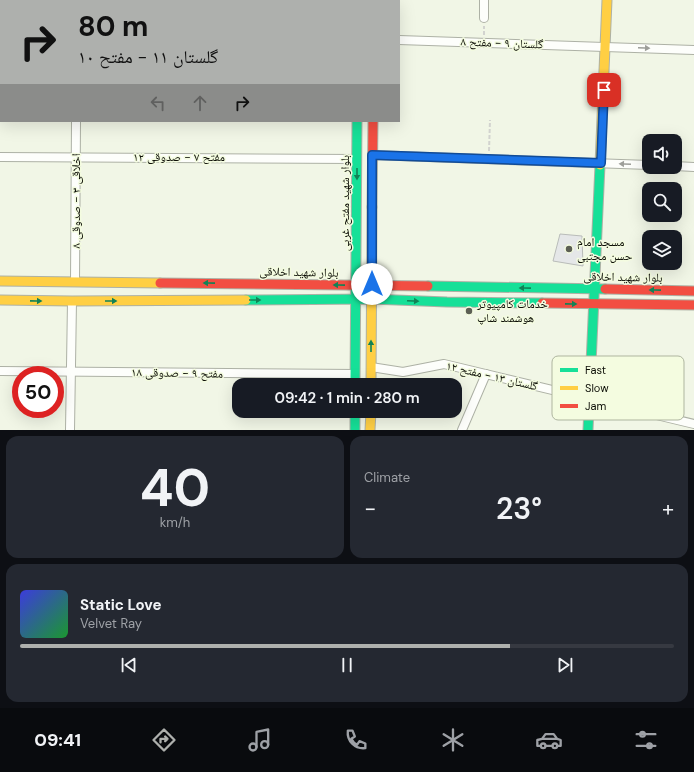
<!DOCTYPE html>
<meta charset="utf-8">
<style>
body{margin:0;font-family:"DM Sans","Noto Naskh Arabic",sans-serif;background:#242831;color:#f1f3f6;height:100vh;display:flex;flex-direction:column;font-size:15px;white-space:nowrap}
*{box-sizing:border-box;margin:0}
p{font-size:13px;color:#9ea1a6}
.icon{flex:none;width:22px;height:22px;fill:none;stroke:currentColor;stroke-width:2;stroke-linecap:round;stroke-linejoin:round}
.map{position:relative;height:430px;overflow:hidden}
.side{display:flex;flex-direction:column;gap:6px;padding:6px;background:#0d0f14;flex:1}
.side>*{flex:none}
.guide{position:absolute;left:0px;top:0px;width:400px;height:122px;box-shadow:0 4px 16px #0002;background:#aeb0ad;color:#111;overflow:hidden}
.controls{position:absolute;left:642px;top:134px;display:grid;gap:8px}
.controls a{display:grid;place-items:center;width:40px;height:40px;border-radius:8px;background:#171b24;box-shadow:0 4px 16px #0002;font-size:20px}
.speed{position:absolute;left:12px;top:366px;display:flex;gap:8px;font-size:20px;font-weight:700;text-align:center}
.speed>*{display:grid;place-content:center;width:52px;height:52px;border-radius:50%;background:#171b24;box-shadow:0 4px 16px #0002;line-height:1}
.speed .limit{border:6px solid #d22;background:#fff;color:#111}
.pin{position:absolute;display:grid;place-items:center;width:34px;height:34px;color:#fff;margin:-17px;border-radius:8px;box-shadow:0 2px 6px #0006}
.me{position:absolute;width:44px;margin:-22px;rotate:0deg;stroke-linejoin:round;filter:drop-shadow(0 0 3px #0008)}
.turn{display:flex;align-items:center;gap:14px;height:84px;padding:0 12px;font-size:18px}
.turn .icon{width:52px;height:52px;stroke-width:2.5}
.turn b{display:block;font-size:28px;line-height:34px}
.lanes{display:flex;align-items:center;height:38px;padding:0 12px;background:#0003;justify-content:center;gap:20px;direction:ltr}
.lanes .off{opacity:.35}
.big{font-size:30px;font-weight:600;line-height:1.1}
.side .card{flex:1;display:flex;flex-direction:column;justify-content:center;gap:6px;min-width:0;padding:0 14px;border-radius:12px;background:#242831}
.side .dial{align-items:center;gap:0}
.dial b{font-size:52px;line-height:1}
.song{display:flex;align-items:center;gap:12px}
.cover{width:48px;height:48px;border-radius:6px;background:linear-gradient(135deg,hsl(240 70% 55%),hsl(130 70% 35%))}
.played{height:4px;border-radius:2px;background:linear-gradient(90deg,#aeb0ad 75%,#363941 75%)}
.keys{display:flex;justify-content:space-around;direction:ltr}
.heat{display:flex;justify-content:space-between;align-items:center;font-size:22px;direction:ltr}
.side .tiles{flex:1;display:grid;gap:6px;grid-template-columns:1fr 1fr}
.card:last-child{grid-column:span 2}
.trip{position:absolute;left:232px;top:378px;width:230px;height:40px;border-radius:12px;background:#171b24;box-shadow:0 4px 16px #0002;font-weight:600;line-height:40px;text-align:center}
.menu{display:flex;height:64px;justify-content:space-around;align-items:center;background:#090b0e;color:#9ea1a6}
.menu .icon{width:28px;height:28px}
.menu .on{color:#aeb0ad}
.menu b{font-size:18px;color:#f1f3f6}
.map>svg:first-child{display:block}
.building{fill:#e5e7e8;stroke:#b9bcb9}
.lines{fill:none;stroke-linecap:round;stroke-linejoin:round}
.street-casing{stroke:#adb1a5;stroke-width:10}
.fast-casing{stroke:#adb1a5;stroke-width:11}
.slow-casing{stroke:#adb1a5;stroke-width:11}
.jam-casing{stroke:#adb1a5;stroke-width:11}
.path{stroke:#d2d3cf;stroke-width:2;stroke-dasharray:4 2;stroke-linecap:butt}
.street{stroke:#fdfefb;stroke-width:8}
.fast{stroke:#16e098;stroke-width:9}
.slow{stroke:#ffcf43;stroke-width:9}
.jam{stroke:#f24e42;stroke-width:9}
.oneway{fill:#9d9e99}
.oneway2{fill:#128256}
.route-casing{stroke:#114b97;stroke-width:10}
.route{stroke:#1a73e8;stroke-width:7}
.poi-dot{fill:#5c5f54;stroke:#f4fce0;stroke-width:1.5}
.labels{text-anchor:middle;dominant-baseline:central;stroke-width:3;stroke-linejoin:round;paint-order:stroke}
.street-label{font-size:12px;fill:#0c0e06;stroke:#f4fce0}
.poi-label{font-size:12px;fill:#0c0e06;stroke:#f4fce0;text-anchor:start}
.key{fill:#f4fce0;stroke:#aeb59f;stroke-width:1}
.key-label{font-size:11px;fill:#0c0e06}
</style>
<div class="map">
<svg width="694" height="430" viewBox="0 0 694 430">
<rect width="100%" height="100%" fill="#f1f6e6"/>
<!-- building -->
<path class="building" d="M560 234 582 236 583 266 553 261Z"/>
<g class="lines">
<defs>
<g id="street">
<path d="M77 1V0"/>
<path d="M484 18V0"/>
<path d="M0 37H1"/>
<path d="M399 40 694 50"/>
<path d="M372 155 649 165"/>
<path d="M0 157 357 159"/>
<path d="M675 166 694 167"/>
<path d="M75 282 76 121"/>
<path d="M371 367 403 372 444 364 694 424"/>
<path d="M0 371 355 374"/>
<path d="M70 430 72 301"/>
<path d="M462 430 486 374"/>
</g>
<g id="fast">
<path d="M358 0V1"/>
<path d="M428 286 605 289"/>
<path d="M246 300 371 299 447 302 542 303"/>
<path d="M355 385 357 121"/>
<path d="M355 411V430"/>
<path d="M588 430 600 165"/>
</g>
<g id="slow">
<path d="M374 0V1"/>
<path d="M600 165 607 0"/>
<path d="M0 281 160 283"/>
<path d="M0 300 72 301 246 300"/>
<path d="M371 385 372 207"/>
<path d="M370 430 371 411"/>
</g>
<g id="jam">
<path d="M372 207 373 121"/>
<path d="M160 283 428 286"/>
<path d="M605 289 694 291"/>
<path d="M542 303 694 305"/>
</g>
</defs>
<!-- street casing -->
<use href="#street" class="street-casing"/>
<!-- fast casing -->
<use href="#fast" class="fast-casing"/>
<!-- slow casing -->
<use href="#slow" class="slow-casing"/>
<!-- jam casing -->
<use href="#jam" class="jam-casing"/>
<!-- path -->
<g class="path">
<path d="M484 35V26"/>
<path d="M489 151 490 120"/>
</g>
<!-- street -->
<use href="#street" class="street"/>
<!-- fast -->
<use href="#fast" class="fast"/>
<!-- slow -->
<use href="#slow" class="slow"/>
<!-- jam -->
<use href="#jam" class="jam"/>
</g>
<!-- one-way arrows -->
<defs><path id="oneway-solid" d="M-6-.8H1V-3.2L6.5 0L1 3.2V.8H-6Z"/></defs>
<g class="oneway">
<use href="#oneway-solid" transform="translate(644 48) rotate(2)"/>
<use href="#oneway-solid" transform="translate(625 164) rotate(-178)"/>
</g>
<g class="oneway2">
<use href="#oneway-solid" transform="translate(357 174) rotate(90)"/>
<use href="#oneway-solid" transform="translate(209 283) rotate(-179)"/>
<use href="#oneway-solid" transform="translate(339 285) rotate(-179)"/>
<use href="#oneway-solid" transform="translate(525 288) rotate(-179)"/>
<use href="#oneway-solid" transform="translate(655 290) rotate(-179)"/>
<use href="#oneway-solid" transform="translate(255 300)"/>
<use href="#oneway-solid" transform="translate(36 301) rotate(1)"/>
<use href="#oneway-solid" transform="translate(111 301)"/>
<use href="#oneway-solid" transform="translate(413 301) rotate(2)"/>
<use href="#oneway-solid" transform="translate(571 304) rotate(1)"/>
<use href="#oneway-solid" transform="translate(371 346) rotate(-90)"/>
</g>
<g class="lines">
<defs>
<path id="route" d="M372 284V155L601 163 604 90"/>
</defs>
<!-- route casing -->
<use href="#route" class="route-casing"/>
<!-- route -->
<use href="#route" class="route"/>
</g>
<!-- markers -->
<g class="poi-dot">
<circle cx="569" cy="249" r="4"/>
<circle cx="469" cy="311" r="4"/>
</g>
<g class="labels">
<!-- street labels -->
<g class="street-label">
<text transform="translate(502 43) rotate(2)">گلستان ۹ - مفتح ۸</text>
<text x="179" y="157">مفتح ۷ - صدوقی ۱۲</text>
<text transform="translate(76 201) rotate(-90)">اخلاقی ۳ - صدوقی ۸</text>
<text transform="translate(345 203) rotate(-90)">بلوار شهید مفتح غربی</text>
<text transform="translate(299 272) rotate(1)">بلوار شهید اخلاقی</text>
<text transform="translate(623 277) rotate(1)">بلوار شهید اخلاقی</text>
<text transform="translate(177 373) rotate(1)">مفتح ۹ - صدوقی ۱۸</text>
<text transform="translate(492 376) rotate(13)">گلستان ۱۳ - مفتح ۱۲</text>
</g>
<!-- poi labels -->
<g class="poi-label">
<text x="577" y="242">مسجد امام<tspan x="577" dy="14">حسن مجتبی</tspan></text>
<text x="477" y="304">خدمات کامپیوتر<tspan x="477" dy="14">هوشمند شاپ</tspan></text>
</g>
</g>
<!-- legend -->
<rect x="552" y="356" width="132" height="64" rx="6" class="key"/>
<rect x="560" y="368" width="18" height="4" fill="#16e098"/>
<rect x="560" y="386" width="18" height="4" fill="#ffcf43"/>
<rect x="560" y="404" width="18" height="4" fill="#f24e42"/>
<g class="key-label">
<text x="585" y="374">Fast</text>
<text x="585" y="392">Slow</text>
<text x="585" y="410">Jam</text>
</g>
</svg>
<div class="controls">
<a><svg class="icon" aria-label="sound" viewBox="0 0 24 24"><path d="M4 9h4l5-4v14l-5-4H4zM17 9q2 3 0 6"/></svg></a>
<a><svg class="icon" aria-label="search" viewBox="0 0 24 24"><circle cx="10" cy="10" r="6"/><path d="M15 15l6 6"/></svg></a>
<a><svg class="icon" aria-label="layers" viewBox="0 0 24 24"><path d="M12 4l9 5-9 5-9-5zM3 14l9 5 9-5"/></svg></a>
</div>
<div class="speed"><div class="limit">50</div></div>
<div class="pin" style="left:604px;top:90px;background:#d93025"><svg class="icon" aria-label="arrive" viewBox="0 0 24 24"><path d="M6 21V4h12l-3 4 3 4H6"/></svg></div>
<svg class="me" style="left:372px;top:284px" viewBox="-20 -20 40 40"><circle r="19" fill="#fff"/><path d="M0-13L10 11 0 6-10 11z" fill="#1a73e8"/></svg>
<div class="trip">09:42 · 1 min · 280 m</div>
<div class="guide">
<div class="turn"><svg class="icon" aria-label="right" viewBox="0 0 24 24"><path d="M7 20v-9h11M14 6l5 5-5 5"/></svg><div><b>80 m</b>گلستان ۱۱ - مفتح ۱۰</div></div>
<div class="lanes"><svg class="icon off" aria-label="left" viewBox="0 0 24 24"><path d="M17 20v-9H6M10 6l-5 5 5 5"/></svg><svg class="icon off" aria-label="ahead" viewBox="0 0 24 24"><path d="M12 20V5M6 11l6-6 6 6"/></svg><svg class="icon" aria-label="right" viewBox="0 0 24 24"><path d="M7 20v-9h11M14 6l5 5-5 5"/></svg></div>
</div>
</div>
<section class="side">
<div class="tiles">
<div class="card dial"><b>40</b><p>km/h</p></div>
<div class="card"><p>Climate</p>
<div class="heat"><a>−</a><b class="big">23°</b><a>+</a></div>
</div>
<div class="card">
<div class="song"><i class="cover"></i><div><b>Static Love</b><p>Velvet Ray</p></div></div>
<div class="played"></div>
<div class="keys"><svg class="icon" aria-label="previous" viewBox="0 0 24 24"><path d="M18 5L8 12l10 7zM5 5v14"/></svg><svg class="icon" aria-label="pause" viewBox="0 0 24 24"><path d="M8 5v14M16 5v14"/></svg><svg class="icon" aria-label="next" viewBox="0 0 24 24"><path d="M6 5l10 7-10 7zM19 5v14"/></svg></div>
</div>
</div>
</section>
<nav class="menu">
<b>09:41</b>
<svg class="icon on" aria-label="directions" viewBox="0 0 24 24"><path d="M12 3l9 9-9 9-9-9zM9 14v-3h6M13 9l2 2-2 2"/></svg>
<svg class="icon" aria-label="music" viewBox="0 0 24 24"><path d="M9 18V5l10-2v13"/><circle cx="6" cy="18" r="3"/><circle cx="16" cy="16" r="3"/></svg>
<svg class="icon" aria-label="phone" viewBox="0 0 24 24"><path d="M5 4h4l2 5-3 2q2 4 5 5l2-3 5 2v4C11 20 4 13 5 4z"/></svg>
<svg class="icon" aria-label="climate" viewBox="0 0 24 24"><path d="M12 3v18M4 7l16 10M4 17L20 7"/></svg>
<svg class="icon" aria-label="car" viewBox="0 0 24 24"><path d="M5 17H2v-5l4-1 3-4h7l3 4 3 1v5h-3M9 17h6M6 11h13"/><circle cx="7" cy="17" r="2"/><circle cx="17" cy="17" r="2"/></svg>
<svg class="icon" aria-label="filters" viewBox="0 0 24 24"><path d="M4 7h16M4 17h16"/><circle cx="9" cy="7" r="2"/><circle cx="15" cy="17" r="2"/></svg>
</nav>
